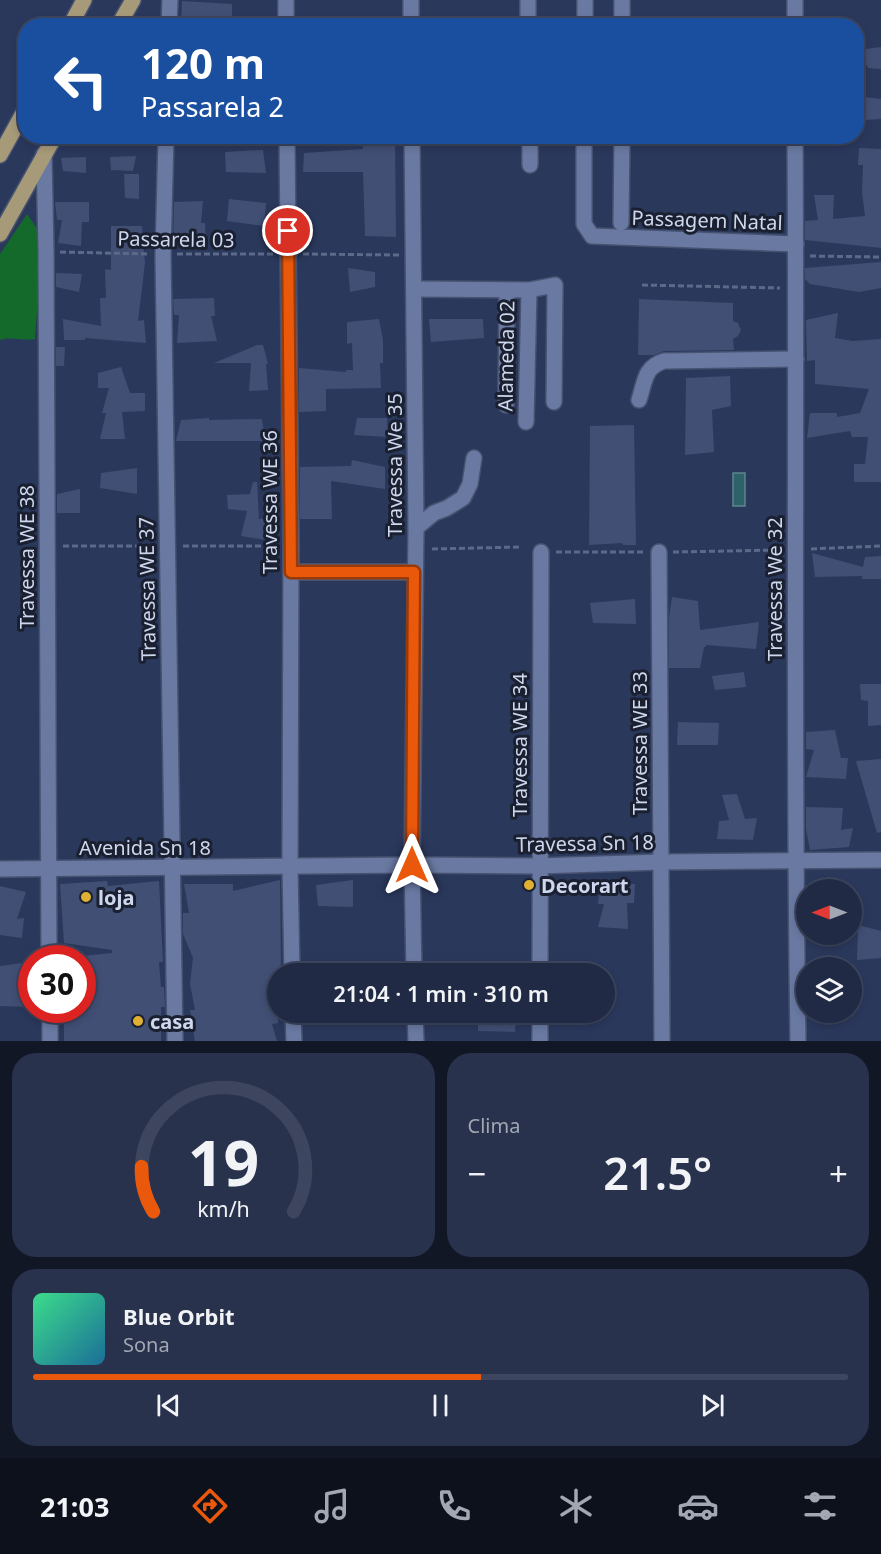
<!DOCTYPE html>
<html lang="pt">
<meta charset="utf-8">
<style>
body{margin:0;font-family:"Noto Sans",sans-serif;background:#28324c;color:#f1f3f6;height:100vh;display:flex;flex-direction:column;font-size:22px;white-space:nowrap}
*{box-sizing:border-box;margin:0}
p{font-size:20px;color:#a2a7b3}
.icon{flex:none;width:33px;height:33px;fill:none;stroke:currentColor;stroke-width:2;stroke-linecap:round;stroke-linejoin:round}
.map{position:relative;height:1041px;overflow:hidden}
.details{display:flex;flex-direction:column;gap:12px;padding:12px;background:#121726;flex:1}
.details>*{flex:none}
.guide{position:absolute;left:18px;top:18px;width:846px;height:126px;border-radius:24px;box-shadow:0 3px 9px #0003,0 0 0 2px #3d465e;background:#1a4fa0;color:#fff;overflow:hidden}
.needle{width:39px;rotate:270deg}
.buttons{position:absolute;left:796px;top:879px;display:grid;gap:12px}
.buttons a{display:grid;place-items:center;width:66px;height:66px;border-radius:50%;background:#202a45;box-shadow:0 3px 9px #0003,0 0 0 2px #3d465e;font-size:30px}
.speed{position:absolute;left:18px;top:945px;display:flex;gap:12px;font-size:30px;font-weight:700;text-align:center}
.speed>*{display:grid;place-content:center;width:78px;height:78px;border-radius:50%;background:#202a45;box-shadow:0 3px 9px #0003,0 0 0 2px #3d465e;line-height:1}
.speed .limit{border:9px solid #d22;background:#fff;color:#111}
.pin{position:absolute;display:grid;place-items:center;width:51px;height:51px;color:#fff;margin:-26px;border:3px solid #fff;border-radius:50%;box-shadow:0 2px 6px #0007}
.me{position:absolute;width:66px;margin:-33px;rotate:0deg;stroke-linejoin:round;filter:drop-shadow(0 0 4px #0008)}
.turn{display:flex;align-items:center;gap:21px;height:126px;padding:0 24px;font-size:27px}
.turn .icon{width:78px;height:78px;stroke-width:2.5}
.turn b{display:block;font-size:42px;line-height:51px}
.big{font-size:45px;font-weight:600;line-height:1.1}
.details .card{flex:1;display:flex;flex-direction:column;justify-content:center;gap:9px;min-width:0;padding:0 21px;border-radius:24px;background:#28324c}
.details .dial{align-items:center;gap:0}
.dial svg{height:156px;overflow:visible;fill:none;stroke:#3d465e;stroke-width:7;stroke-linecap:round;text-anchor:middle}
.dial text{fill:#f1f3f6;stroke:none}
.song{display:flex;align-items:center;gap:18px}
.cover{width:72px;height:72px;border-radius:9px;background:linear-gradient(135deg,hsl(150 70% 55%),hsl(200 70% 35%))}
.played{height:6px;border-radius:3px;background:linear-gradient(90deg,#ea580c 55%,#3d465e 55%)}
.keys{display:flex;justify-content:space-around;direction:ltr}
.heat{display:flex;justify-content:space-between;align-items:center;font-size:33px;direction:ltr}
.details .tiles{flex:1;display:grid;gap:12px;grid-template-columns:1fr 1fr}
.card:last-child{grid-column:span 2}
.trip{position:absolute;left:267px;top:963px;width:348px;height:60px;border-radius:30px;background:#202a45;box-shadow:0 3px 9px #0003,0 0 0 2px #3d465e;font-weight:600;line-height:60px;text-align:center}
.menu{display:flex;height:96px;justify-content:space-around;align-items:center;background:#0d111c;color:#a2a7b3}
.menu .icon{width:42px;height:42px}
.menu .current{color:#ea580c}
.menu b{font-size:27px;color:#f1f3f6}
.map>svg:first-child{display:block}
.green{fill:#136a2b}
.water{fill:#2e6168;stroke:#5e8490;stroke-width:1.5}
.building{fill:#414f75}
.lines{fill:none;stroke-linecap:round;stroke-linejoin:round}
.minor-casing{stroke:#475270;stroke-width:18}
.major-casing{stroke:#475270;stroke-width:18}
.path{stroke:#5c6989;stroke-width:3;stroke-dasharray:6 3;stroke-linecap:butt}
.minor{stroke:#6979a2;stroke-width:15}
.major{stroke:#a79a79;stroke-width:15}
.route-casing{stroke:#983908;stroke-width:15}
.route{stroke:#ea580c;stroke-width:10}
.poi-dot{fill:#deb133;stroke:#1a2030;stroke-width:2}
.labels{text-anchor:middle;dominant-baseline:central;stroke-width:6;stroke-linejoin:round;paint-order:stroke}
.street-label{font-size:20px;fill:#cdd7ed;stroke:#1a2030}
.poi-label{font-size:20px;font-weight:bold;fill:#cdd7ed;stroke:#1a2030;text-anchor:start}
</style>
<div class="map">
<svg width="881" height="1041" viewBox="0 0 881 1041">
<rect width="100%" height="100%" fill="#2a385c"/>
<!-- green -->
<path class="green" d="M27 214 40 233 41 257 35 339C22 341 11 336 0 340V254Z"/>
<!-- water -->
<rect class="water" x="733" y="473" width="12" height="33"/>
<!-- building -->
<g class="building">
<path d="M182 1 232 4V26H181Z"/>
<path d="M881 47V69L868 68 859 50Z"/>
<path d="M863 97 881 99V119L863 120Z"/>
<path d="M362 136H395L396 237 365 236 363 172H303L304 153 363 149Z"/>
<path d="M859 148 881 149V248L805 240V221L818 220 814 195H834L833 219 865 216 862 192 863 165H858Z"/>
<path d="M263 150 266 173 226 172 225 152Z"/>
<path d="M136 156 133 171 111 170 110 157Z"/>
<path d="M86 157V173L63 171 61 158Z"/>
<path d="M124 174H139V199L125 198Z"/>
<path d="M229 199 266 203 264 226 227 221Z"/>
<path d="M203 201 201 223H205L206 244 173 247 174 202Z"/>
<path d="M55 202H89V222H82L81 246 58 243 62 220H57Z"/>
<path d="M111 226H142L145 263 138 321 144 320 146 343 85 338V340H64L63 319 101 326 100 298H106L105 269 111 270Z"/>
<path d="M881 262V288L859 292 810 284 805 279V268Z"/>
<path d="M348 268 375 272V287L350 292Z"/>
<path d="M56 273 82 274 79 292 56 287Z"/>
<path d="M214 298 215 316H211L217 341 177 343 179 315H174L173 299Z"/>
<path d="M639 299 733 303V321L738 323 741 330 738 336 733 339 734 350 664 351 654 355H638Z"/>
<path d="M838 313 835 338 853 341 881 339V482H854V464H865L868 437H852L850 431 807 438 810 413H837V417L860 413 869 389 815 384V360L807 361 806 320Z"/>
<path d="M379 319 383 340V363H380L381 388 326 389V411L299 412V368L346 372V370H353L352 343 347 344V322Z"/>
<path d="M429 319H483L484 338 431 342Z"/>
<path d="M257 345H263L268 364H266L268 390 249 391 251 363H214Z"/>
<path d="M56 347H65L64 366H56Z"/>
<path d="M121 367 130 393H145V411L122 412 125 439H100L106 413H102L109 388H98V373Z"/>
<path d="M730 376 731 406 712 410 714 452 685 455 686 378Z"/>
<path d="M209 418V420L262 419 265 441H176L181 420Z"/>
<path d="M357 418H387L388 437 354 435Z"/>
<path d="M634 425 636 545H623L622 543 589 545 590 426Z"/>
<path d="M352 460 385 467V489L331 481 332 519H300V467L351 466Z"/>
<path d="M137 468V494L100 488 101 473Z"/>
<path d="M253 482H257L259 519 269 518 266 540 241 536 247 511 228 509 227 495 250 494Z"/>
<path d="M80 489V513H57V494Z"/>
<path d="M812 553 863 567 865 557 881 556V579H862V576L815 577Z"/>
<path d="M672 597 698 601 700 630 759 622 756 649 706 645V647H704L700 668H669V618Z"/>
<path d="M635 599 636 624 593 623 590 603Z"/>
<path d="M744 672 746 687 715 690 712 676Z"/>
<path d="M860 684H881V725L868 726V701L861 700Z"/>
<path d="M678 722 719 723 718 745H677Z"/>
<path d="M835 730 841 758H848L846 779 806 777 814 750 806 749V732Z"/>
<path d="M881 759V832L877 833 856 761Z"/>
<path d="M737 794 745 819 757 818 753 840 717 839 719 821 729 820 722 795Z"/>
<path d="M806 807 843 808 841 830 853 828 849 847 810 850 806 829Z"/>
<path d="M280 880 281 974H278V1023L272 1024 277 1041H195L190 1010H195L190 984 193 958 183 934V913H189L184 884H233V891Z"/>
<path d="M353 880V907L318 906 316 885Z"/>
<path d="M107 881 108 886 159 881 163 962H159L161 987H164L165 1007H161V1041H64V1013L82 1012V956L112 953V950L64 943 60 884Z"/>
<path d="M600 883 635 884 634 903H627L628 929 598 927 604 904H598Z"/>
<path d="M0 886 26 892 17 919 24 918 22 938 0 935Z"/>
<path d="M858 925 881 931V958L857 960Z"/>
<path d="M23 963 25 987 30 986 32 1007 0 1006V966Z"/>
<path d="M478 1012H516L515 1032 478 1031Z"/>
</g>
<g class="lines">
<defs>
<g id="minor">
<path d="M286 0V26"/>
<path d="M411 0V26"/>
<path d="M528 0V26"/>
<path d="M795 0V26"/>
<path d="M169 26 170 0"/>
<path d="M585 26V0"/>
<path d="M622 26V0"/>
<path d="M166 136 163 255 175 1041"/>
<path d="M287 136 291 546 290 866 292 974"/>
<path d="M412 136 416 528 412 865 414 974"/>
<path d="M530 136V165"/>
<path d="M584 136V224L592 236 796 244"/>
<path d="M795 136C797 438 793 740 798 1041"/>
<path d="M44 154 46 252 49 958"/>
<path d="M621 223 622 136"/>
<path d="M414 289 529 290 555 285 554 402"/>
<path d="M639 400C645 382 644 367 664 361L796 359"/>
<path d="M506 405 507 291"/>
<path d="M526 422 529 290"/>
<path d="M416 528 434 513 447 508 463 498 470 484 474 458"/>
<path d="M659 552 662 1041"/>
<path d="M291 572H414"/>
<path d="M0 869 412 865 539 866 660 862 881 860"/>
<path d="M540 974 541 552"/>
<path d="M50 1010V1041"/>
<path d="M293 1012 294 1041"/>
<path d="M415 1012 416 1041"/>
<path d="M540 1012V1041"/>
</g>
<g id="major">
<path d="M70 26 84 0"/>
<path d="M118 26 133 0"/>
<path d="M0 155 26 108"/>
<path d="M0 234 55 136"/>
</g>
</defs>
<!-- minor casing -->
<use href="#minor" class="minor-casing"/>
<!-- major casing -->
<use href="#major" class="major-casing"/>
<!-- path -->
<g class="path">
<path d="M60 252 150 254"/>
<path d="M177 254H273"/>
<path d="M303 254 399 255"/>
<path d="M810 256 881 257"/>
<path d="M642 285 780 288"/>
<path d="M63 546H153"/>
<path d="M183 546H276"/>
<path d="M432 549 520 547"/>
<path d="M811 549 881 546"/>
<path d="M556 552H645"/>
<path d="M673 552 780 550"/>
</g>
<!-- minor -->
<use href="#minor" class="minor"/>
<!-- major -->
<use href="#major" class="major"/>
</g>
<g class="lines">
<defs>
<path id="route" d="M288 231 291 572H414L412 865"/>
</defs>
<!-- route casing -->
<use href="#route" class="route-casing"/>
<!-- route -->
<use href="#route" class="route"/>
</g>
<!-- markers -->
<g class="poi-dot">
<circle cx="529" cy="885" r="6"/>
<circle cx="86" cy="897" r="6"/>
<circle cx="138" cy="1021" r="6"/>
</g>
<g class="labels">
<!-- street labels -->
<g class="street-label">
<text transform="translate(707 220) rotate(2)">Passagem Natal</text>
<text transform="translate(176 239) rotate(1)">Passarela 03</text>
<text transform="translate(506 356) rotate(-89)">Alameda 02</text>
<text transform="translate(394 465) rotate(-90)">Travessa We 35</text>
<text transform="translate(269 502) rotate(-90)">Travessa WE 36</text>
<text transform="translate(26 557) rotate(-90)">Travessa WE 38</text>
<text transform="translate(147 589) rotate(-91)">Travessa WE 37</text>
<text transform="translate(774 589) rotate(-90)">Travessa We 32</text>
<text transform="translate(639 743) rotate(-90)">Travessa WE 33</text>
<text transform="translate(519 745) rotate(-90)">Travessa WE 34</text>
<text transform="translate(585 843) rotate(-1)">Travessa Sn 18</text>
<text x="145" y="847">Avenida Sn 18</text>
</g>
<!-- poi labels -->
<g class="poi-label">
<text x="541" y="885">Decorart</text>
<text x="98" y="897">loja</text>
<text x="150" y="1021">casa</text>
</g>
</g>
</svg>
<div class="buttons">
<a><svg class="needle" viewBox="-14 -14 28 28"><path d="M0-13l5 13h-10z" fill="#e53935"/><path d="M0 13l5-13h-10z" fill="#a2a7b3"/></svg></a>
<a><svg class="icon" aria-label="layers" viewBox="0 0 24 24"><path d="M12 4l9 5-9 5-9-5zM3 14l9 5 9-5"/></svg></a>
</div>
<div class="speed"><div class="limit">30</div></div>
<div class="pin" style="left:288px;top:231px;background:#d93025"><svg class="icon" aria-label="arrive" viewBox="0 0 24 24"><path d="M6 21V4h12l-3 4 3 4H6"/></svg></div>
<svg class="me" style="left:412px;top:865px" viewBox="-20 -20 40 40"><path d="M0-17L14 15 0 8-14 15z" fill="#ea580c" stroke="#fff" stroke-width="4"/></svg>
<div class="trip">21:04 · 1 min · 310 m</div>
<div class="guide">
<div class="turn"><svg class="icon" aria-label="left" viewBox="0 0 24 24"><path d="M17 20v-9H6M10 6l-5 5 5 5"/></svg><div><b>120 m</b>Passarela 2</div></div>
</div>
</div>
<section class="details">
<div class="tiles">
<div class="card dial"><svg viewBox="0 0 100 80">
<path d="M14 69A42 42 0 1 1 86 69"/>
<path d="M14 69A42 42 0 0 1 8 46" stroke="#ea580c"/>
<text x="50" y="56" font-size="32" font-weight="700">19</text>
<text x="50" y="72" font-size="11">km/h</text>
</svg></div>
<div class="card"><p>Clima</p>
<div class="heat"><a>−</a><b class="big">21.5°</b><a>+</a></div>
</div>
<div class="card">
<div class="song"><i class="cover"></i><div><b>Blue Orbit</b><p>Sona</p></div></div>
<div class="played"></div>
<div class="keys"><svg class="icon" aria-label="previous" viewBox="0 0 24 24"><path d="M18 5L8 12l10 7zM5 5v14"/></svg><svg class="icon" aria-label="pause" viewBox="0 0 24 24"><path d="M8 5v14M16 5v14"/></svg><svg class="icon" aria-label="next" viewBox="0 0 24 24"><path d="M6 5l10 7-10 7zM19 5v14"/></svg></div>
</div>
</div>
</section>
<nav class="menu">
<b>21:03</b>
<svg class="icon current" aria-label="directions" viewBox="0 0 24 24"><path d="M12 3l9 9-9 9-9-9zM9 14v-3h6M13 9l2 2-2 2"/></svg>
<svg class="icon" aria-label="music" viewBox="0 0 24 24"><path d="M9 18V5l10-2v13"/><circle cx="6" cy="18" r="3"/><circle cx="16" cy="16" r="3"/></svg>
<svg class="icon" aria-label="phone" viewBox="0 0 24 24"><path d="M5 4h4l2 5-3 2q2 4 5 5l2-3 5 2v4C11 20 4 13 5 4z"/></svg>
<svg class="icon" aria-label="climate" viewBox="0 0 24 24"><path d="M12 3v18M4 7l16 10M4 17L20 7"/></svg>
<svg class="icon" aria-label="car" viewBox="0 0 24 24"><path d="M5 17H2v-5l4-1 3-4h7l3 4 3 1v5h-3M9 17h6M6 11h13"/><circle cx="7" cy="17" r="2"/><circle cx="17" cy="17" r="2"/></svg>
<svg class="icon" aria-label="filters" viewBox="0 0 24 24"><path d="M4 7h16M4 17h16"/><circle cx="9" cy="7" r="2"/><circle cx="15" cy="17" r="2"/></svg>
</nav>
